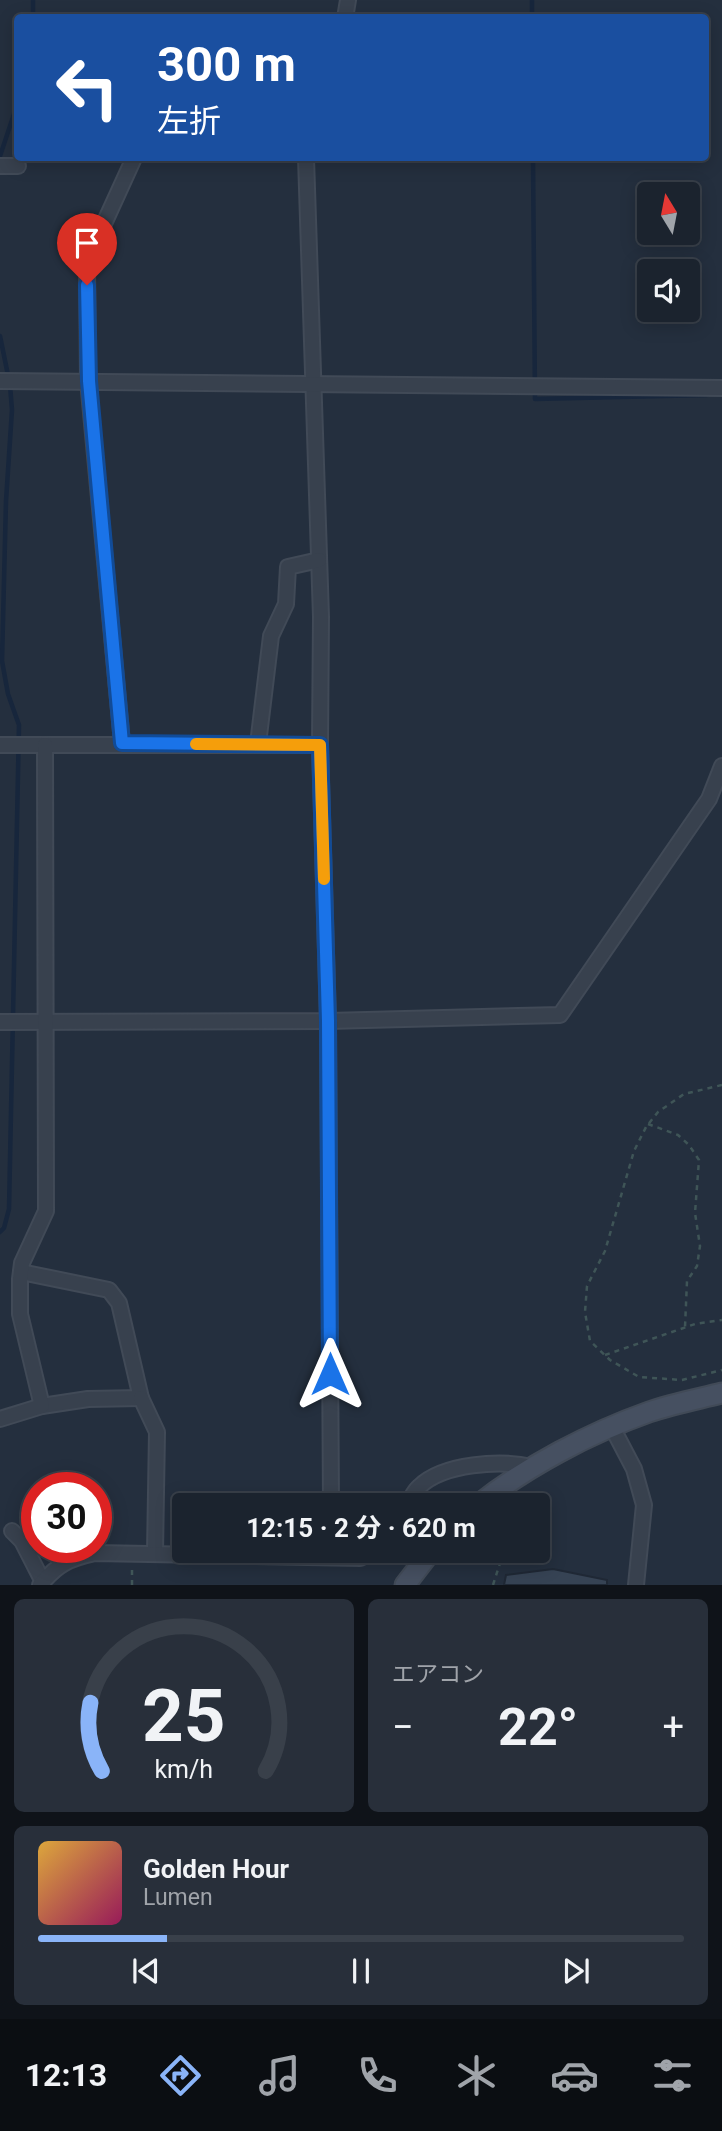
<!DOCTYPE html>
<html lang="ja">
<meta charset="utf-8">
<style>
body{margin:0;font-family:Roboto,"Noto Sans JP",sans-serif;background:#282f3a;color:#f1f3f6;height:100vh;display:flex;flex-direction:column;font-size:26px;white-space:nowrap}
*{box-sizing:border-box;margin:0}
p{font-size:23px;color:#a0a4aa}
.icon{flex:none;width:38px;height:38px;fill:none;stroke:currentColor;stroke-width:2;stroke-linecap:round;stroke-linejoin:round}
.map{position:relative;height:1585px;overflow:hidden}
.drawer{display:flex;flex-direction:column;gap:14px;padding:14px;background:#0f1319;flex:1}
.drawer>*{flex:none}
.banner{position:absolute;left:14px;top:14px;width:695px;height:147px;border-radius:7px;box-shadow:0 4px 18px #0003,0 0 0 2px #39404a;background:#1a4fa0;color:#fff;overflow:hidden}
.needle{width:46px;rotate:350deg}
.tools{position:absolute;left:637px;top:182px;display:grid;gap:14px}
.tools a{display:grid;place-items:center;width:63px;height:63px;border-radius:7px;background:#1b232e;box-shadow:0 4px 18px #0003,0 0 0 2px #39404a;font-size:35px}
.speed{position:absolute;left:21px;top:1472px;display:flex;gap:14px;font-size:35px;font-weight:700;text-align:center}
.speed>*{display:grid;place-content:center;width:91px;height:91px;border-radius:50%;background:#1b232e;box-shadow:0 4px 18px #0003,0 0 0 2px #39404a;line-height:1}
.speed .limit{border:10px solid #d22;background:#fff;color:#111}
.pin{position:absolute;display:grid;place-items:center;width:60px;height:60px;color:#fff;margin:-72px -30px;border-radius:50% 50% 50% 0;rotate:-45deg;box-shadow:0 0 7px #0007}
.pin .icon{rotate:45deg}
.me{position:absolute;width:77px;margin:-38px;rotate:0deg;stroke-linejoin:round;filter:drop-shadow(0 0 5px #0008)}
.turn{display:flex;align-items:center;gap:24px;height:147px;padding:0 28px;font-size:32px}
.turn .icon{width:91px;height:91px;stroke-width:2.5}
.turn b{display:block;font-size:49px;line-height:60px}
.big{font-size:52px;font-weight:700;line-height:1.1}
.drawer .card{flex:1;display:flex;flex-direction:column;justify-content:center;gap:10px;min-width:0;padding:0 24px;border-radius:10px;background:#282f3a}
.drawer .dial{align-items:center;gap:0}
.dial svg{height:182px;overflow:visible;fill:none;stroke:#39404a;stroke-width:7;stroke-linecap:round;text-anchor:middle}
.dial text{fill:#f1f3f6;stroke:none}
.song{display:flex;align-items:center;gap:21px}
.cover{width:84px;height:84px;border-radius:10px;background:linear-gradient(135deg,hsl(40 70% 55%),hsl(330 70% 35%))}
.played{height:7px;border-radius:4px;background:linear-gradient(90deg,#8ab4f8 20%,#39404a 20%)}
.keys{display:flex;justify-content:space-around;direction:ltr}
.heat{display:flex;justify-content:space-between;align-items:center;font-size:38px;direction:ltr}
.drawer .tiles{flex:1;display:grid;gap:14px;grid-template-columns:1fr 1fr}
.card:last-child{grid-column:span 2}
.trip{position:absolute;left:172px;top:1493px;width:378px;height:70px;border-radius:7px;background:#1b232e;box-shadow:0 4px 18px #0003,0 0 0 2px #39404a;font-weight:700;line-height:70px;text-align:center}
.tabs{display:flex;height:112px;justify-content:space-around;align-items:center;background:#0b0e12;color:#a0a4aa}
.tabs .icon{width:49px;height:49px}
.tabs .current{color:#8ab4f8}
.tabs b{font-size:32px;color:#f1f3f6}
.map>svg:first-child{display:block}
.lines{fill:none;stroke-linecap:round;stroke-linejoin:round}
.stream{stroke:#17263c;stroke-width:4.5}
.building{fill:#364354;stroke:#1f2835;stroke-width:2}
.street-casing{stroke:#414a57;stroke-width:18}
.secondary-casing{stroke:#414a57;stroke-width:23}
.path{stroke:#3f5557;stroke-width:2.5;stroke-dasharray:5 5;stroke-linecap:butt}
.street{stroke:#38414e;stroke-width:14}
.secondary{stroke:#465061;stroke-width:19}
.route-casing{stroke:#114b97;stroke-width:18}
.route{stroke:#1a73e8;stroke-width:12}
.slow{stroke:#f59e0b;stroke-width:12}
</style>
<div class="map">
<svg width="722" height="1585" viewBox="0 0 722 1585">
<rect width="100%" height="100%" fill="#242f3e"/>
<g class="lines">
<!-- stream -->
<g class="stream">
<path d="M33 0V18"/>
<path d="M532 0V18"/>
<path d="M0 156 18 102"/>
<path d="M533 158 535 399 707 395"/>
<path d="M0 336 10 385 12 410 6 501 2 661 8 694 19 725 9 1209 4 1228 0 1232"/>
</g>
</g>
<!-- building -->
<path class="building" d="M553 1569 607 1580V1585H504L506 1575Z"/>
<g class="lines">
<defs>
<g id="street">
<path d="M345 18 348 0"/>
<path d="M306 158 321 617 320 745 328 1021 331 1505"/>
<path d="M0 166H18"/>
<path d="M0 381 722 388"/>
<path d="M122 743 88 381 87 261 134 158"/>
<path d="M258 744 271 636 286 604 288 567 319 560"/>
<path d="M0 745H320"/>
<path d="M0 1022 328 1021 560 1015 709 799 722 766"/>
<path d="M21 1272 109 1290 119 1303 141 1398 88 1399 42 1406"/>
<path d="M141 1398 157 1432 155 1553"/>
<path d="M0 1419 42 1406 20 1314V1279L22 1263 46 1211 45 745"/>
<path d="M612 1427 634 1469 644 1505 636 1585"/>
<path d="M407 1505C411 1499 414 1491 419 1487 443 1463 501 1460 532 1467"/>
<path d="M12 1531 22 1541 43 1582"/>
<path d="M40 1585C58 1564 68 1559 95 1553L360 1558 378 1550"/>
</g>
<g id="secondary">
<path d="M478 1505C527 1466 590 1433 649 1412 672 1404 698 1399 722 1393"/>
<path d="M405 1585 432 1550"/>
</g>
</defs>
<!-- street casing -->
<use href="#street" class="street-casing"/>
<!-- secondary casing -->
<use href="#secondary" class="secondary-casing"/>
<!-- path -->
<g class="path">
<path d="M722 1085 684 1094 658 1112 646 1127 634 1151 605 1251 587 1286 585 1312 590 1341 610 1360 639 1377 682 1380 722 1370"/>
<path d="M648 1124 678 1135 689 1145 699 1160 695 1213 700 1246 697 1266 687 1281 685 1327"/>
<path d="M605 1355 695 1324 722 1320"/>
<path d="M132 1585V1567"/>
<path d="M493 1585 502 1557 514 1551"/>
</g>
<!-- street -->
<use href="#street" class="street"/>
<!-- secondary -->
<use href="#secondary" class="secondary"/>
</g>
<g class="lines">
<defs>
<path id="route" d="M87 285 89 381 122 743 320 745 328 1021 330 1374"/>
</defs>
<!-- route casing -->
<use href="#route" class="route-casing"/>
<!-- route -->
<use href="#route" class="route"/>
<!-- slow -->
<path class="slow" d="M196 744 320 745 324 879"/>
</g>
</svg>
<div class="tools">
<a><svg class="needle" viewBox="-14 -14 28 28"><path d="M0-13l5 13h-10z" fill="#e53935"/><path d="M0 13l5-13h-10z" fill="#a0a4aa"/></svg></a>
<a><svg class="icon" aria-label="sound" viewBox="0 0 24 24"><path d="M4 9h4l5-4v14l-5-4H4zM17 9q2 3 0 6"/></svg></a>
</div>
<div class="speed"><div class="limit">30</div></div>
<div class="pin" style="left:87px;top:285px;background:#d93025"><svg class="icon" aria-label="arrive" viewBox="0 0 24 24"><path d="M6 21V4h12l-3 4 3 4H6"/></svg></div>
<svg class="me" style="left:330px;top:1374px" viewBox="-20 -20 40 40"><path d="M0-17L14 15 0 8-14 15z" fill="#1a73e8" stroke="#fff" stroke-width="4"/></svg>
<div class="trip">12:15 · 2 分 · 620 m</div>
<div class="banner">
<div class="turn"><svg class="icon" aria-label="left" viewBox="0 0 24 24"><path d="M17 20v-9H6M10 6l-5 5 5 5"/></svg><div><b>300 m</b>左折</div></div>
</div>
</div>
<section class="drawer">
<div class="tiles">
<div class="card dial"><svg viewBox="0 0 100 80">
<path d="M14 69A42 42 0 1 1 86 69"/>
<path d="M14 69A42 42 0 0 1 9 39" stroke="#8ab4f8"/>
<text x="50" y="56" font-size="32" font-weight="700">25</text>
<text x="50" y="72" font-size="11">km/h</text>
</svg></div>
<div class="card"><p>エアコン</p>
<div class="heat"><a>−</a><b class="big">22°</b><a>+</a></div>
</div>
<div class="card">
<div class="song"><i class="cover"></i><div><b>Golden Hour</b><p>Lumen</p></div></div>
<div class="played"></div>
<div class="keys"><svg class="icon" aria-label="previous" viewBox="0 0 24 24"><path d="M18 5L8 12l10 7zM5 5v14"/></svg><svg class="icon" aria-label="pause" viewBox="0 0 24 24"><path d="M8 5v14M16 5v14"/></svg><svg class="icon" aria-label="next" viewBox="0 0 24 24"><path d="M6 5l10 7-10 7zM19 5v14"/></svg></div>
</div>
</div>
</section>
<nav class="tabs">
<b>12:13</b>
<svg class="icon current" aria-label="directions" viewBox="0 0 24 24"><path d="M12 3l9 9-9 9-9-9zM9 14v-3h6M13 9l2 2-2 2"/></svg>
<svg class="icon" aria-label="music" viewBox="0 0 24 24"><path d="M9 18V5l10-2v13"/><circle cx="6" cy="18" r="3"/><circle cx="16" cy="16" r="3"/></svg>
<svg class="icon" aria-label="phone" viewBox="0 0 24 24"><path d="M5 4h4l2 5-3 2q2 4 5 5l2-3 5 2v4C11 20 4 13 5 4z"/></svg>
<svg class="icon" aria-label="climate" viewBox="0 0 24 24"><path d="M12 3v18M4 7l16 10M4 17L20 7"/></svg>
<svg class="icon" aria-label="car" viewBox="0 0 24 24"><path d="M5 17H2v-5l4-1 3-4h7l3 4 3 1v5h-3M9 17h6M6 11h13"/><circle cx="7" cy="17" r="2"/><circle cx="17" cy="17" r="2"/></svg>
<svg class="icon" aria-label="filters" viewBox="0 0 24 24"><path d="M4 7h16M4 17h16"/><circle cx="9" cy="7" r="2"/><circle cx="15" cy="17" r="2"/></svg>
</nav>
